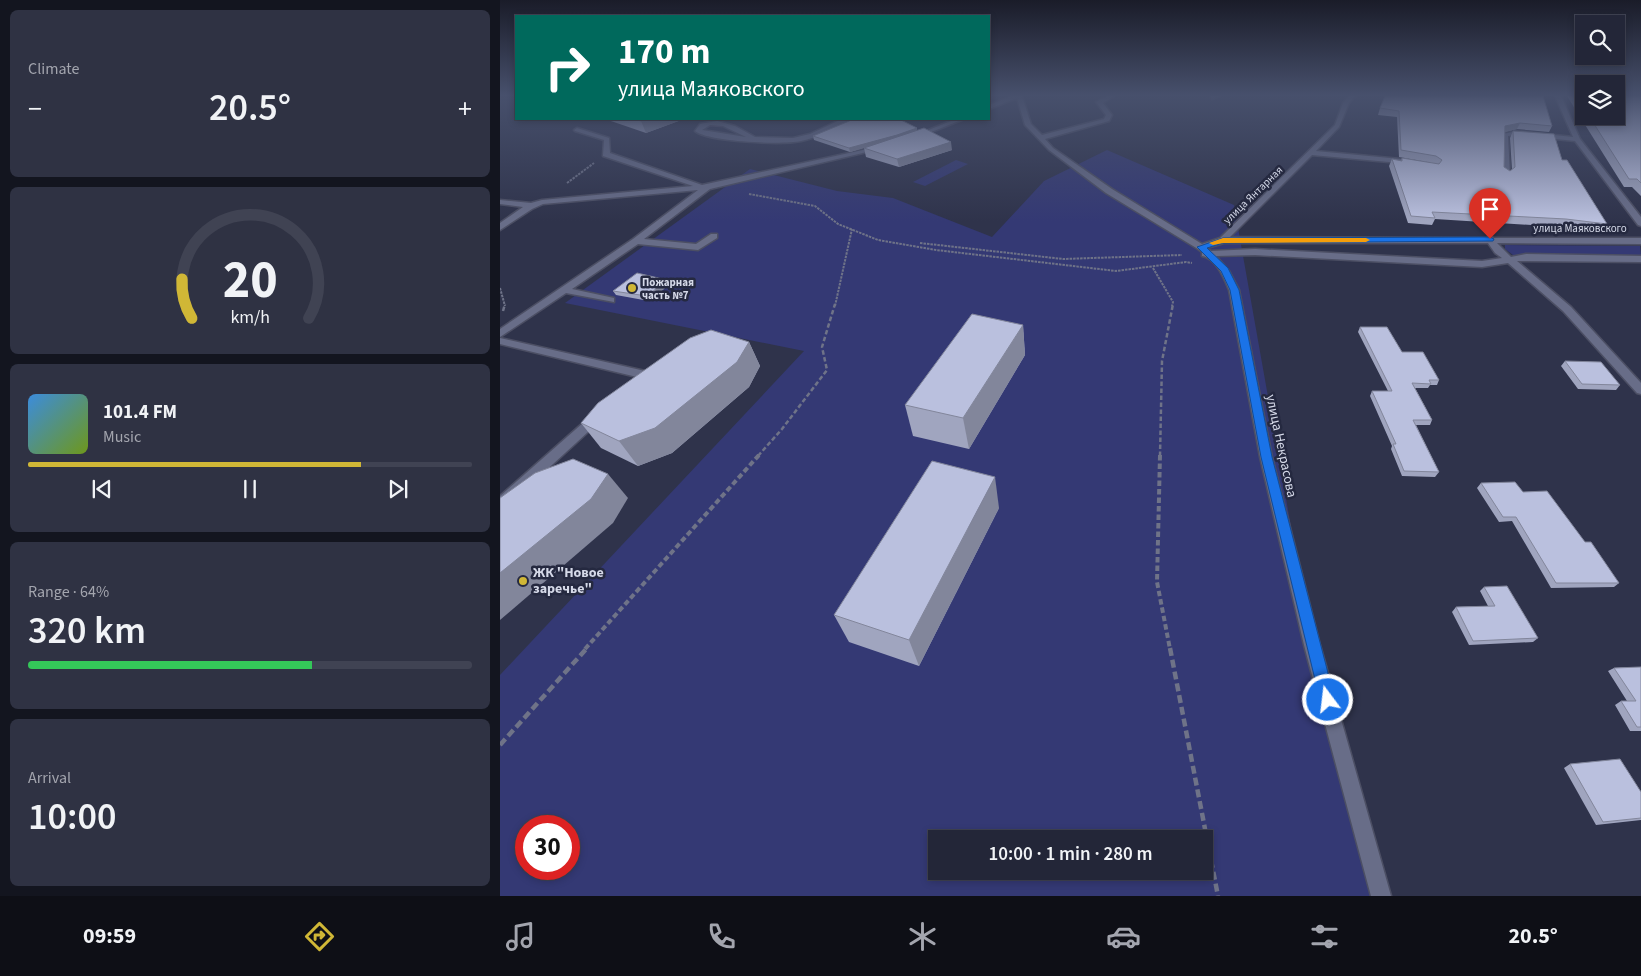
<!DOCTYPE html>
<meta charset="utf-8">
<style>
body{margin:0;font-family:"Source Sans 3",sans-serif;background:#2f3243;color:#f1f3f6;height:100vh;display:flex;flex-direction:column;font-size:19px;white-space:nowrap}
*{box-sizing:border-box;margin:0}
p{font-size:16px;color:#a3a5ae}
.icon{flex:none;width:28px;height:28px;fill:none;stroke:currentColor;stroke-width:2;stroke-linecap:round;stroke-linejoin:round}
.map{position:relative;flex:1;overflow:hidden}
.panel{display:flex;flex-direction:column;gap:10px;padding:10px;background:#13151f;width:500px}
.panel>*{flex:none}
.hud{position:absolute;left:15px;top:15px;width:475px;height:105px;border-radius:0px;box-shadow:0 2px 8px #0003,0 0 0 1px #404353;background:#00695c;color:#fff;overflow:hidden}
.fabs{position:absolute;left:1075px;top:15px;display:grid;gap:10px}
.fabs a{display:grid;place-items:center;width:50px;height:50px;border-radius:0px;background:#232638;box-shadow:0 2px 8px #0003,0 0 0 1px #404353;font-size:25px}
.speed{position:absolute;left:15px;top:815px;display:flex;gap:10px;font-size:25px;font-weight:700;text-align:center}
.speed>*{display:grid;place-content:center;width:65px;height:65px;border-radius:50%;background:#232638;box-shadow:0 2px 8px #0003,0 0 0 1px #404353;line-height:1}
.speed .limit{border:8px solid #d22;background:#fff;color:#111}
.pin{position:absolute;display:grid;place-items:center;width:42px;height:42px;color:#fff;margin:-51px -21px;border-radius:50% 50% 50% 0;rotate:-45deg;box-shadow:0 0 5px #0007}
.pin .icon{rotate:45deg}
.me{position:absolute;width:55px;margin:-28px;rotate:345deg;stroke-linejoin:round;filter:drop-shadow(0 0 4px #0008)}
.turn{display:flex;align-items:center;gap:18px;height:105px;padding:0 20px;font-size:22px}
.turn .icon{width:65px;height:65px;stroke-width:2.5}
.turn b{display:block;font-size:35px;line-height:42px}
.big{font-size:38px;font-weight:600;line-height:1.1}
.panel .card{flex:1;display:flex;flex-direction:column;justify-content:center;gap:8px;min-width:0;padding:0 18px;border-radius:8px;background:#2f3243}
.panel .dial{align-items:center;gap:0}
.dial svg{height:130px;overflow:visible;fill:none;stroke:#404353;stroke-width:7;stroke-linecap:round;text-anchor:middle}
.dial text{fill:#f1f3f6;stroke:none}
.song{display:flex;align-items:center;gap:15px}
.cover{width:60px;height:60px;border-radius:8px;background:linear-gradient(135deg,hsl(210 70% 55%),hsl(80 70% 35%))}
.played{height:5px;border-radius:2px;background:linear-gradient(90deg,#d0b736 75%,#404353 75%)}
.keys{display:flex;justify-content:space-around;direction:ltr}
.heat{display:flex;justify-content:space-between;align-items:center;font-size:28px;direction:ltr}
.charge{height:8px;border-radius:4px;background:linear-gradient(90deg,#34c759 64%,#404353 0)}
.trip{position:absolute;left:428px;top:830px;width:285px;height:50px;border-radius:0px;background:#232638;box-shadow:0 2px 8px #0003,0 0 0 1px #404353;font-weight:600;line-height:50px;text-align:center}
.menu{display:flex;height:80px;justify-content:space-around;align-items:center;background:#0e0f16;color:#a3a5ae}
.menu .icon{width:35px;height:35px}
.menu .active{color:#d0b736}
.menu b{font-size:22px;color:#f1f3f6}
main{display:flex;flex:1;min-height:0}
.map>svg:first-child{display:block}
.green{fill:#343974;fill-rule:evenodd}
.lines{fill:none;stroke-linecap:round;stroke-linejoin:round}
.minor-casing{stroke:#4c4f64;stroke-width:3}
.path-far3{stroke:#6f7388;stroke-width:2;stroke-dasharray:2.5 1;stroke-linecap:butt}
.path-far2{stroke:#6f7388;stroke-width:2.5;stroke-dasharray:4.5 2.5;stroke-linecap:butt}
.path-far1{stroke:#6f7388;stroke-width:4;stroke-dasharray:5.5 3;stroke-linecap:butt}
.path{stroke:#6f7388;stroke-width:4.5;stroke-dasharray:8 4;stroke-linecap:butt}
.minor{fill:#686d88;fill-rule:evenodd}
.wall{fill:#a0a5bf}
.shaded-wall{fill:#82869b}
.building{fill:#bac0de;stroke:#82869b}
.route{fill:#1a73e8;stroke:#114b97}
.slow{fill:#f59e0b}
.poi-dot{fill:#d0b736;stroke:#252940;stroke-width:2}
.labels{text-anchor:middle;dominant-baseline:central;stroke-width:5;stroke-linejoin:round;paint-order:stroke}
.far-street-label{font-size:11px;fill:#d5d9e8;stroke:#252940}
.far-poi-label{font-size:11px;font-weight:bold;fill:#d5d9e8;stroke:#252940;text-anchor:start}
.street-label{font-size:14px;fill:#d5d9e8;stroke:#252940}
.poi-label{font-size:14px;font-weight:bold;fill:#d5d9e8;stroke:#252940;text-anchor:start}
</style>
<main>
<section class="panel">
<div class="card"><p>Climate</p>
<div class="heat"><a>−</a><b class="big">20.5°</b><a>+</a></div>
</div>
<div class="card dial"><svg viewBox="0 0 100 80">
<path d="M14 69A42 42 0 1 1 86 69"/>
<path d="M14 69A42 42 0 0 1 8 45" stroke="#d0b736"/>
<text x="50" y="56" font-size="32" font-weight="700">20</text>
<text x="50" y="72" font-size="11">km/h</text>
</svg></div>
<div class="card">
<div class="song"><i class="cover"></i><div><b>101.4 FM</b><p>Music</p></div></div>
<div class="played"></div>
<div class="keys"><svg class="icon" aria-label="previous" viewBox="0 0 24 24"><path d="M18 5L8 12l10 7zM5 5v14"/></svg><svg class="icon" aria-label="pause" viewBox="0 0 24 24"><path d="M8 5v14M16 5v14"/></svg><svg class="icon" aria-label="next" viewBox="0 0 24 24"><path d="M6 5l10 7-10 7zM19 5v14"/></svg></div>
</div>
<div class="card"><p>Range · 64%</p><b class="big">320 km</b><div class="charge"></div></div>
<div class="card"><p>Arrival</p><b class="big">10:00</b></div>
</section>
<div class="map">
<svg width="1141" height="896" viewBox="0 0 1141 896">
<rect width="100%" height="100%" fill="#2f334b"/>
<!-- green -->
<g class="green">
<path d="M607 150 734 205 812 645 882 896H0V675L304 351 65 303 250 169 337 191 393 198 492 237 544 181ZM26 826H69V869H26ZM436 839H704V871H436Z"/>
<path d="M456 160 468 164 425 186 413 182Z"/>
<path d="M1005 245 1140 246 1141 255H1013L1005 249Z"/>
</g>
<g class="lines">
<defs>
<g id="minor">
<path d="M512 96H522L531 124 542 135 604 119 606 115 596 102 607 96H614L603 103 612 115 609 121 545 139 553 148 612 189 702 244 720 238 835 125 843 103 849 96H855L849 103 839 127 816 151 911 160V164L812 155 730 237 986 238 990 236 994 238H1141V244L997 243 1011 257 1026 254 1141 256V262L1017 261 1071 307 1141 383V394L1137 393 1063 311 1008 263 982 267 755 255 716 256 729 271 739 290 772 457 820 645 891 896H871L804 645 760 457 729 290C724 278 716 258 702 256V252L698 249 606 193 549 150 525 125 517 98 489 109V105ZM724 243H988L995 253 1002 258 982 261 755 249 711 251 707 248Z"/>
<path d="M710 96H720L712 99Z"/>
<path d="M1055 96H1061L1080 139 1141 217V226L1138 225 1075 141 1017 135 1008 136 1010 174 1006 176 1002 174 1003 134 1017 131 1073 137Z"/>
<path d="M342 119H350C338 128 317 138 301 141 282 145 209 142 195 131L200 124 217 121 235 126 255 137 293 138 310 134ZM210 125 223 126 246 137 202 130Z"/>
<path d="M456 119H464L416 138 411 137Z"/>
<path d="M77 128 109 138 110 153 202 185 381 146 384 148 210 189 144 239 196 244 211 234H217V238L198 250 138 244 72 289 114 298V302L66 293 0 337V329L133 239 198 190 43 204 32 209 0 230V223L23 207 0 204V200L31 203 42 200 193 186 103 156 104 140 75 131 74 130Z"/>
<path d="M0 338 145 371 151 375 142 385 138 386 132 382 137 377 0 344Z"/>
<path d="M96 414 100 415 102 418 100 421 5 508 0 509V496L92 415Z"/>
</g>
</defs>
<!-- minor casing -->
<use href="#minor" class="minor-casing"/>
<!-- path-far3 -->
<g class="path-far3">
<path d="M67 183 94 163"/>
<path d="M249 194 315 206 338 224 378 240 436 250 616 271 686 262 692 263"/>
<path d="M420 243 563 259 682 255"/>
<path d="M653 268 673 302 672 306"/>
<path d="M0 288 5 306"/>
<path d="M335 306 352 229"/>
</g>
<!-- path-far2 -->
<g class="path-far2">
<path d="M3 311 5 304"/>
<path d="M258 456 282 429 327 370 322 347 335 304"/>
<path d="M660 456 662 361 673 304"/>
</g>
<!-- path-far1 -->
<g class="path-far1">
<path d="M660 455 657 582 670 649"/>
<path d="M85 649 259 455"/>
</g>
<!-- path -->
<g class="path">
<path d="M670 648 718 896"/>
<path d="M0 745 87 648"/>
</g>
<!-- minor -->
<use href="#minor" class="minor"/>
</g>
<!-- wall -->
<g class="wall">
<path d="M1067 96H1084V116H1116L1141 96V196L1132 187H1124Z"/>
<path d="M880 108 1052 126 1049 132 1017 129 1004 132V167L1010 171 1012 170 1010 138 1013 131 1062 160 1107 224 1103 231 1062 227 935 219 932 225 908 223 889 166 892 159 901 161 902 158 933 163 899 157 897 117 878 115Z"/>
<path d="M105 119H184L146 133Z"/>
<path d="M417 128V131L452 150 399 167 366 157 364 148 370 146 350 152 314 140 313 136Z"/>
<path d="M170 284 149 301 116 295 113 291Z"/>
<path d="M523 325 525 355 469 449 413 436 405 405Z"/>
<path d="M860 327 902 352 939 380 937 385H930L928 388H915L932 420 930 425H916L939 472 935 477 902 476 891 449 892 446 870 396 872 391H888L858 332Z"/>
<path d="M249 342 260 366 249 387 172 453 138 466 101 448 81 423Z"/>
<path d="M1065 361 1120 385 1116 390 1078 389 1061 366Z"/>
<path d="M981 483 1023 492 1085 542 1119 583 1114 587 1051 588 1012 521 999 522 977 488Z"/>
<path d="M499 508 419 666 349 642 334 615Z"/>
<path d="M984 587 1038 638 1033 642 969 645 952 612 956 607 988 606 980 591Z"/>
<path d="M1141 667V731H1130L1115 705 1121 701H1127L1108 671 1114 668Z"/>
<path d="M1070 764 1141 792V820L1096 825 1064 768Z"/>
</g>
<!-- shaded-wall -->
<g class="shaded-wall">
<path d="M148 119H184L146 133 141 121Z"/>
<path d="M1020 123 1017 129 1002 133 1005 126Z"/>
<path d="M417 128V132L397 139 350 152 349 148Z"/>
<path d="M451 142 452 150 399 167 397 159Z"/>
<path d="M167 280 170 284 149 301 147 296Z"/>
<path d="M523 325 525 355 469 449 463 418Z"/>
<path d="M249 342 260 366 249 387 172 453 138 466 119 441Z"/>
<path d="M108 474 128 498 113 523 0 620V573Z"/>
<path d="M495 477 499 508 419 666 409 640Z"/>
</g>
<!-- building -->
<g class="building">
<path d="M885 96H1043L1052 126 1020 123 1005 126 1004 167 1010 171 1015 167 1013 131 1054 134 1062 160H1067L1107 224 1066 219 932 212 935 218 911 216 892 159 902 161V158L939 164 942 160 936 156 901 150 899 111 880 108Z"/>
<path d="M1075 96H1084V109Z"/>
<path d="M1116 96H1141V183L1137 179H1129L1089 116H1116Z"/>
<path d="M132 119H148L141 121Z"/>
<path d="M354 119H399L417 128 397 135 349 148 313 136Z"/>
<path d="M424 128 451 142 397 159 364 148Z"/>
<path d="M137 273 167 280 147 296 113 291Z"/>
<path d="M472 314 523 325 463 418 405 405Z"/>
<path d="M860 327H887L902 352H923L939 380H929L931 384 912 383 932 420H913L939 472 904 471 893 444H896L872 391H892Z"/>
<path d="M211 330 249 342 237 362 155 428 119 441 81 423 98 403 190 338Z"/>
<path d="M1065 361 1101 362 1120 385 1082 384Z"/>
<path d="M73 459 108 474 91 499 0 573V498L35 473Z"/>
<path d="M432 461 495 477 409 640 334 615Z"/>
<path d="M1015 482 1023 492 1047 491 1085 542H1091L1119 583H1056L1016 517H1003L981 483Z"/>
<path d="M1007 586 1038 638 973 641 956 607 995 606 984 587Z"/>
<path d="M1141 667V727H1137L1121 701H1136L1114 668Z"/>
<path d="M1120 759 1141 792V818L1103 822 1070 764Z"/>
</g>
<!-- sky -->
<linearGradient id="sky" x2="0" y2="1"><stop stop-color="#1a1c29"/><stop offset="0.43" stop-color="#47506c"/><stop offset="1" stop-color="#47506c" stop-opacity="0"/></linearGradient>
<rect width="1141" height="221" fill="url(#sky)"/>
<!-- route -->
<path class="route" d="M990 237 994 239 993 241 723 243 707 248 728 268 739 290 772 457 835 700 833 705 828 708 822 705 820 700 761 457 730 290 721 271 697 247 723 238Z"/>
<!-- slow -->
<path class="slow" d="M723 238H866L870 240 866 242 723 243 713 245 709 243Z"/>
<!-- markers -->
<g class="poi-dot">
<circle cx="132" cy="288" r="5"/>
<circle cx="23" cy="581" r="5"/>
</g>
<g class="labels">
<!-- far-street labels -->
<g class="far-street-label">
<text transform="translate(753 195) rotate(-44)">улица Янтарная</text>
<text x="1080" y="228">улица Маяковского</text>
</g>
<!-- far-poi labels -->
<g class="far-poi-label">
<text x="142" y="282">Пожарная<tspan x="142" dy="13">часть №7</tspan></text>
</g>
<!-- street labels -->
<g class="street-label">
<text transform="translate(781 446) rotate(78)">улица Некрасова</text>
</g>
<!-- poi labels -->
<g class="poi-label">
<text x="33" y="573">ЖК "Новое<tspan x="33" dy="16">заречье"</tspan></text>
</g>
</g>
</svg>
<div class="fabs">
<a><svg class="icon" aria-label="search" viewBox="0 0 24 24"><circle cx="10" cy="10" r="6"/><path d="M15 15l6 6"/></svg></a>
<a><svg class="icon" aria-label="layers" viewBox="0 0 24 24"><path d="M12 4l9 5-9 5-9-5zM3 14l9 5 9-5"/></svg></a>
</div>
<div class="speed"><div class="limit">30</div></div>
<div class="pin" style="left:990px;top:239px;background:#d93025"><svg class="icon" aria-label="arrive" viewBox="0 0 24 24"><path d="M6 21V4h12l-3 4 3 4H6"/></svg></div>
<svg class="me" style="left:828px;top:700px" viewBox="-20 -20 40 40"><circle r="17" fill="#1a73e8" stroke="#fff" stroke-width="3"/><path d="M0-11L8 9 0 5-8 9z" fill="#fff"/></svg>
<div class="trip">10:00 · 1 min · 280 m</div>
<div class="hud">
<div class="turn"><svg class="icon" aria-label="right" viewBox="0 0 24 24"><path d="M7 20v-9h11M14 6l5 5-5 5"/></svg><div><b>170 m</b>улица Маяковского</div></div>
</div>
</div>
</main>
<nav class="menu">
<b>09:59</b>
<svg class="icon active" aria-label="directions" viewBox="0 0 24 24"><path d="M12 3l9 9-9 9-9-9zM9 14v-3h6M13 9l2 2-2 2"/></svg>
<svg class="icon" aria-label="music" viewBox="0 0 24 24"><path d="M9 18V5l10-2v13"/><circle cx="6" cy="18" r="3"/><circle cx="16" cy="16" r="3"/></svg>
<svg class="icon" aria-label="phone" viewBox="0 0 24 24"><path d="M5 4h4l2 5-3 2q2 4 5 5l2-3 5 2v4C11 20 4 13 5 4z"/></svg>
<svg class="icon" aria-label="climate" viewBox="0 0 24 24"><path d="M12 3v18M4 7l16 10M4 17L20 7"/></svg>
<svg class="icon" aria-label="car" viewBox="0 0 24 24"><path d="M5 17H2v-5l4-1 3-4h7l3 4 3 1v5h-3M9 17h6M6 11h13"/><circle cx="7" cy="17" r="2"/><circle cx="17" cy="17" r="2"/></svg>
<svg class="icon" aria-label="filters" viewBox="0 0 24 24"><path d="M4 7h16M4 17h16"/><circle cx="9" cy="7" r="2"/><circle cx="15" cy="17" r="2"/></svg>
<b>20.5°</b>
</nav>
